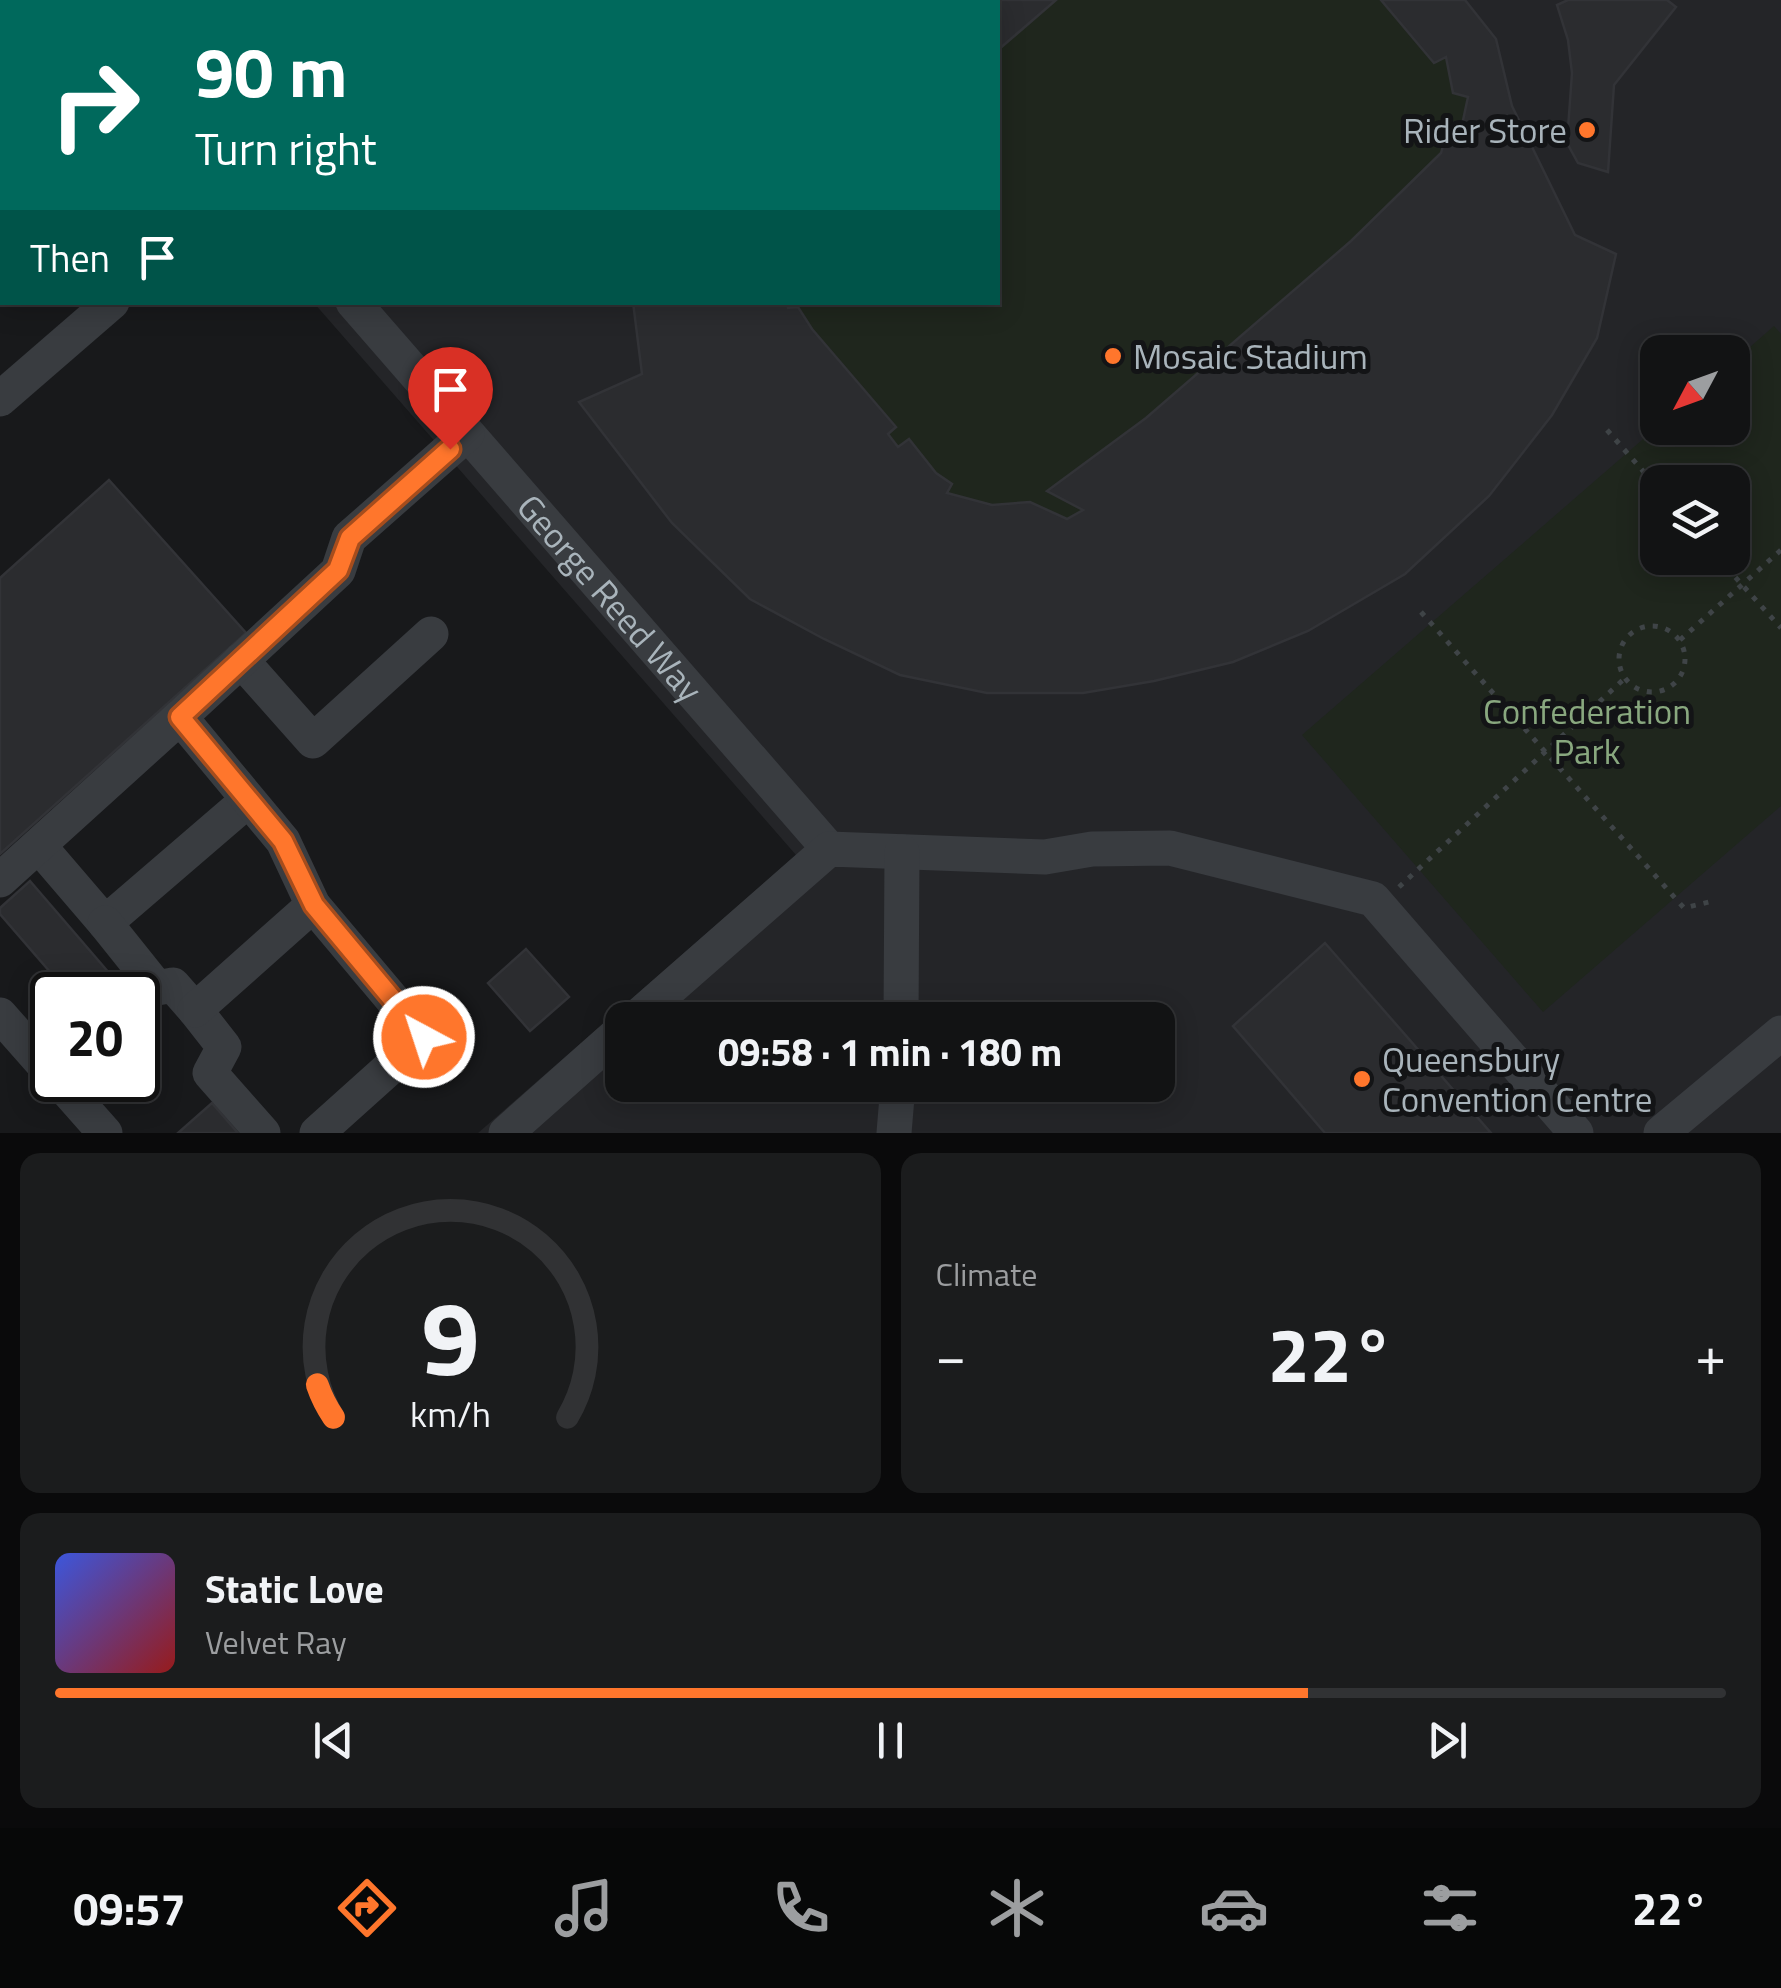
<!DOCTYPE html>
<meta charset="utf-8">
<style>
body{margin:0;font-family:"Titillium Web",sans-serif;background:#1b1c1d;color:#f1f3f6;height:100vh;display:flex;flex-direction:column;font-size:38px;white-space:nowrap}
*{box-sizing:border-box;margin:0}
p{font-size:32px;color:#9c9ea0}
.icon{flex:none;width:55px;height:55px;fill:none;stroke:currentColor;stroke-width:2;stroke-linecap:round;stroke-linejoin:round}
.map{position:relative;height:1133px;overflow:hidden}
.details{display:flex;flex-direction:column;gap:20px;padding:20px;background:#0a0a0b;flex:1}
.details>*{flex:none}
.hud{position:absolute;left:0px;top:0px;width:1000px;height:305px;box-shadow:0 5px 25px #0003,0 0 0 2px #313234;background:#00695c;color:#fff;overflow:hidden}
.needle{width:65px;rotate:229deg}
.tools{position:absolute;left:1640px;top:335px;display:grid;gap:20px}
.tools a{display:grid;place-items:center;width:110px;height:110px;border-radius:20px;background:#121314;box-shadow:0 5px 25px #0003,0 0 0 2px #313234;font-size:50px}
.speed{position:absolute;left:30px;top:972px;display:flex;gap:20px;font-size:50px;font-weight:700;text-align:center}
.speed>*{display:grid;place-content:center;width:130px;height:130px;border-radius:50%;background:#121314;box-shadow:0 5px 25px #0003,0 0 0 2px #313234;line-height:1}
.speed .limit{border:5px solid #111;border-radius:15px;background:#fff;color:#111}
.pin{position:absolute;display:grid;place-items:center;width:85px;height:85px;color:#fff;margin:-102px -42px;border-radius:50% 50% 50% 0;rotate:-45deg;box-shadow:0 0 10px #0007}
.pin .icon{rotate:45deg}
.me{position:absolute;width:110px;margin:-55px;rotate:320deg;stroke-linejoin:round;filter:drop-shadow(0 0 8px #0008)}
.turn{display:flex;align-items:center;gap:35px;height:210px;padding:0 30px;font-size:45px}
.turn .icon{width:130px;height:130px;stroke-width:2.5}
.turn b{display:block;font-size:70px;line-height:85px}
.then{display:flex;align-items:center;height:95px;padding:0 30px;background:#0003;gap:20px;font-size:38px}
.big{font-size:75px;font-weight:700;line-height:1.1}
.details .tile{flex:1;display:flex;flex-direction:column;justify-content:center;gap:15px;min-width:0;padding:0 35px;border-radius:20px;background:#1b1c1d}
.details .dial{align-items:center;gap:0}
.dial svg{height:260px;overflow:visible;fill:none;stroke:#313234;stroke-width:7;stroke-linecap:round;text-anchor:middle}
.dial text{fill:#f1f3f6;stroke:none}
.song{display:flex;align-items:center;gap:30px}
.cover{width:120px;height:120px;border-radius:15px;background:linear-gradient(135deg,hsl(230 70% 55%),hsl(0 70% 35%))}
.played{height:10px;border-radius:5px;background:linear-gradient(90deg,#ff762c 75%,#313234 75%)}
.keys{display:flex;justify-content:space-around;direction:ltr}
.heat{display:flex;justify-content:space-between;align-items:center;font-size:55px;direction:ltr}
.details .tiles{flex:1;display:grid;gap:20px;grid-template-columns:1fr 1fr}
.tile:last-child{grid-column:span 2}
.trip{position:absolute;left:605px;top:1002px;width:570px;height:100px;border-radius:20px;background:#121314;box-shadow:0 5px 25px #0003,0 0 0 2px #313234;font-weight:700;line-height:100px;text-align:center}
.dock{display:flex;height:160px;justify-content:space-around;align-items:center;background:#070808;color:#9c9ea0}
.dock .icon{width:70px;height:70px}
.dock .active{color:#ff762c}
.dock b{font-size:45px;color:#f1f3f6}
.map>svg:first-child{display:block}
.built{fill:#242528;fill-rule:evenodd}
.green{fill:#1f261d;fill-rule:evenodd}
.building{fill:#2b2c2f;stroke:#323337;stroke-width:2.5}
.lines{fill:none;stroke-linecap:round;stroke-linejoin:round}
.path{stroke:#3f4447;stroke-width:5;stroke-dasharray:5 8;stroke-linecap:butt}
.minor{stroke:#393c40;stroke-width:35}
.route-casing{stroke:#a64d1d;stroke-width:25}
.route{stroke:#ff762c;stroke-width:18}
.poi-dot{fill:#ff762c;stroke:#131416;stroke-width:4}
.labels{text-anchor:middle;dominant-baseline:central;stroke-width:10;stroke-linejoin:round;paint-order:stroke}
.poi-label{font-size:35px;fill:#a9b4bb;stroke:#131416;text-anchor:start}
.street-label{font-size:35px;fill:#a9b4bb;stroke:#131416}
.park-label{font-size:35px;fill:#89a87f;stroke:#131416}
</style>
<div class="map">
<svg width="1781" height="1133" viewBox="0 0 1781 1133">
<rect width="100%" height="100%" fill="#18191b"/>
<!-- built -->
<path class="built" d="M548 0H1781V1133H478L796 855 314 303 998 302V2H545ZM1658 352H1732V428H1658ZM1658 482H1732V558H1658ZM622 1020H1158V1085H622Z"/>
<!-- green -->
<g class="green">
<path d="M678 0H1465L1496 39 1512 106 1575 234 1616 254 1597 338 1552 415 1489 496 1308 631 1233 662 1154 681 900 675 824 639 750 599 672 523 579 402 642 374 633 303 998 302V2H677Z"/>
<path d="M1774 326 1781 334V806L1543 1012 1302 735 1657 427 1732 428 1733 362ZM1732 482V558H1658V482Z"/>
</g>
<!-- building -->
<g class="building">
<path d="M678 0H1056L998 50V2H677Z"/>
<path d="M1381 0H1465L1496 39 1512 106 1575 235 1616 254 1597 338 1552 415 1489 496 1405 574 1308 631 1233 662 1154 681 1083 693H987L900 675 824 639 750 599 672 523 579 402 642 374 633 302H787L788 308 798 307 812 329 896 427 888 434 898 447 909 439 936 473 952 484 947 493 992 505 1030 502 1067 519 1083 510 1047 491 1146 418 1351 241 1441 153 1450 122 1462 125 1468 97 1453 93 1446 57 1434 63Z"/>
<path d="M1568 0H1667L1676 7 1614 85 1608 172 1578 163 1567 143 1572 73 1568 40 1557 5Z"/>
<path d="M109 480 246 633 0 854V578Z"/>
<path d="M30 881 128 995H70L0 914V908Z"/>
<path d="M1325 943 1491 1133H1325L1233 1026Z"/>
<path d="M526 949 569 997 530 1031 488 983Z"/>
<path d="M212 1103 238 1133H178Z"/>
</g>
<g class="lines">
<!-- path -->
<g class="path">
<path d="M1607 430 1658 488"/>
<path d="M1718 558 1781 628"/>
<path d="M1421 612 1684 908 1709 902"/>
<circle cx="1652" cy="659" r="33"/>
<path d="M1680 640 1781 550"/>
<path d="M1399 887 1625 678"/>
</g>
<!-- minor -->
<g class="minor">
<path d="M90 0 92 2"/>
<path d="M402 2 403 0"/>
<path d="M456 2 459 0"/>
<path id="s1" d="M353 302 829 849"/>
<path d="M0 399 112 302"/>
<path d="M241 660 313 741 431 634"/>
<path d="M180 717 338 571 349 538 467 434"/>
<path d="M39 846 105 923 248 800"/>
<path d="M0 880 180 717 283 841 313 905 424 1037 317 1133"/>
<path d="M105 923 157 988 173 985 195 1010 224 1047 210 1073 263 1133"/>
<path d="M195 1010 313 905"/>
<path d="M0 1015 52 1074"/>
<path d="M634 1020 829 849 1045 857 1092 849 1170 848 1373 899 1576 1133"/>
<path d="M901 1020 902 852"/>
<path d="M58 1080 105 1133"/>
<path d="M506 1133 622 1030"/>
<path d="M894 1133 898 1085"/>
<path d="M1661 1133 1781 1033"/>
</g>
</g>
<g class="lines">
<defs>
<path id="route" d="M424 1037 314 905 283 841 180 717 338 570 350 538 450 449"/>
</defs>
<!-- route casing -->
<use href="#route" class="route-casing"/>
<!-- route -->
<use href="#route" class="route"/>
</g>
<!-- markers -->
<g class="poi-dot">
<circle cx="1587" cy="130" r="10"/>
<circle cx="1113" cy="356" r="10"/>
<circle cx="1362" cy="1079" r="10"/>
</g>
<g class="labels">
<!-- poi labels -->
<g class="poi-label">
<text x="1567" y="130" text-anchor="end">Rider Store</text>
<text x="1133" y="356">Mosaic Stadium</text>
<text x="1382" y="1059">Queensbury<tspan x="1382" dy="40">Convention Centre</tspan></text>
</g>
<!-- street labels -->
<g class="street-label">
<text stroke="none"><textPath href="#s1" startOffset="392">George Reed Way</textPath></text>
</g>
<!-- park labels -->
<g class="park-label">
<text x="1587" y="711">Confederation<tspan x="1587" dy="40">Park</tspan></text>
</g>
</g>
</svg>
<div class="tools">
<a><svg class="needle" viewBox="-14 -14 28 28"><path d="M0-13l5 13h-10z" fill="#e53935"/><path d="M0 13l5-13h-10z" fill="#9c9ea0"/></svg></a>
<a><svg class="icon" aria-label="layers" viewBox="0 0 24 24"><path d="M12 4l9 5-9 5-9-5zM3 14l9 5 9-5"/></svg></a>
</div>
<div class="speed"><div class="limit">20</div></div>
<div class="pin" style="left:450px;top:449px;background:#d93025"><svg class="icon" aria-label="arrive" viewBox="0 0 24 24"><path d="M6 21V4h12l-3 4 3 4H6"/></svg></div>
<svg class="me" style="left:424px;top:1037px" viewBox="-20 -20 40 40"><circle r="17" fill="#ff762c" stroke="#fff" stroke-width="3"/><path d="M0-11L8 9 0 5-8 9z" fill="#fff"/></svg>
<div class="trip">09:58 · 1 min · 180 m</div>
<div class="hud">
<div class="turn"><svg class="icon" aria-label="right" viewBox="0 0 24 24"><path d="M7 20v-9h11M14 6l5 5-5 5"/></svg><div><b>90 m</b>Turn right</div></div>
<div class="then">Then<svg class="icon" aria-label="arrive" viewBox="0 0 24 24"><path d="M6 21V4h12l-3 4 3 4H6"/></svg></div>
</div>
</div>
<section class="details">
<div class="tiles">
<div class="tile dial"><svg viewBox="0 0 100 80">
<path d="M14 69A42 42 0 1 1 86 69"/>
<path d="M14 69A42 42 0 0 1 9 59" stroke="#ff762c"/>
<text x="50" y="56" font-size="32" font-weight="700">9</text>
<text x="50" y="72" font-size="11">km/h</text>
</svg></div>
<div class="tile"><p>Climate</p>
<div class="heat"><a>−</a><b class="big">22°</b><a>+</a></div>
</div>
<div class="tile">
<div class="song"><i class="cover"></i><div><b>Static Love</b><p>Velvet Ray</p></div></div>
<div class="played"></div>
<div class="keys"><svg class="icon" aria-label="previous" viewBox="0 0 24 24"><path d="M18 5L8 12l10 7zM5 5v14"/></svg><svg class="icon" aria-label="pause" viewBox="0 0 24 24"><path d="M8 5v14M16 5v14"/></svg><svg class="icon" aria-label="next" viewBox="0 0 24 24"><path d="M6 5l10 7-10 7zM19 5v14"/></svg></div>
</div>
</div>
</section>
<nav class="dock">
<b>09:57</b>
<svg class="icon active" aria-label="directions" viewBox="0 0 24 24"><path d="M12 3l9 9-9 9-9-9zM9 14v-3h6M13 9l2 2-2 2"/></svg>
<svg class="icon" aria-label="music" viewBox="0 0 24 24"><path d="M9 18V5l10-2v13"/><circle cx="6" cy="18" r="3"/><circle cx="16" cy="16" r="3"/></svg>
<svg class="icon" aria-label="phone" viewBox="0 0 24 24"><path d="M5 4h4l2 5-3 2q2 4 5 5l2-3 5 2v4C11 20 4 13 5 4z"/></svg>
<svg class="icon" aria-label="climate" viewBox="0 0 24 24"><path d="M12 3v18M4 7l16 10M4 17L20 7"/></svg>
<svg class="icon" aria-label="car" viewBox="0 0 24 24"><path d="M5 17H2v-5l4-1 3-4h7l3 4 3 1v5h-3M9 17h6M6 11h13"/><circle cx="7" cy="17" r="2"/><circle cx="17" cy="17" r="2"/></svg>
<svg class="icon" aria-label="filters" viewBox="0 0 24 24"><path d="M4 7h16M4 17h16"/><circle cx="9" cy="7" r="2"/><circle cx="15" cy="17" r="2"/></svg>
<b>22°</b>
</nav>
